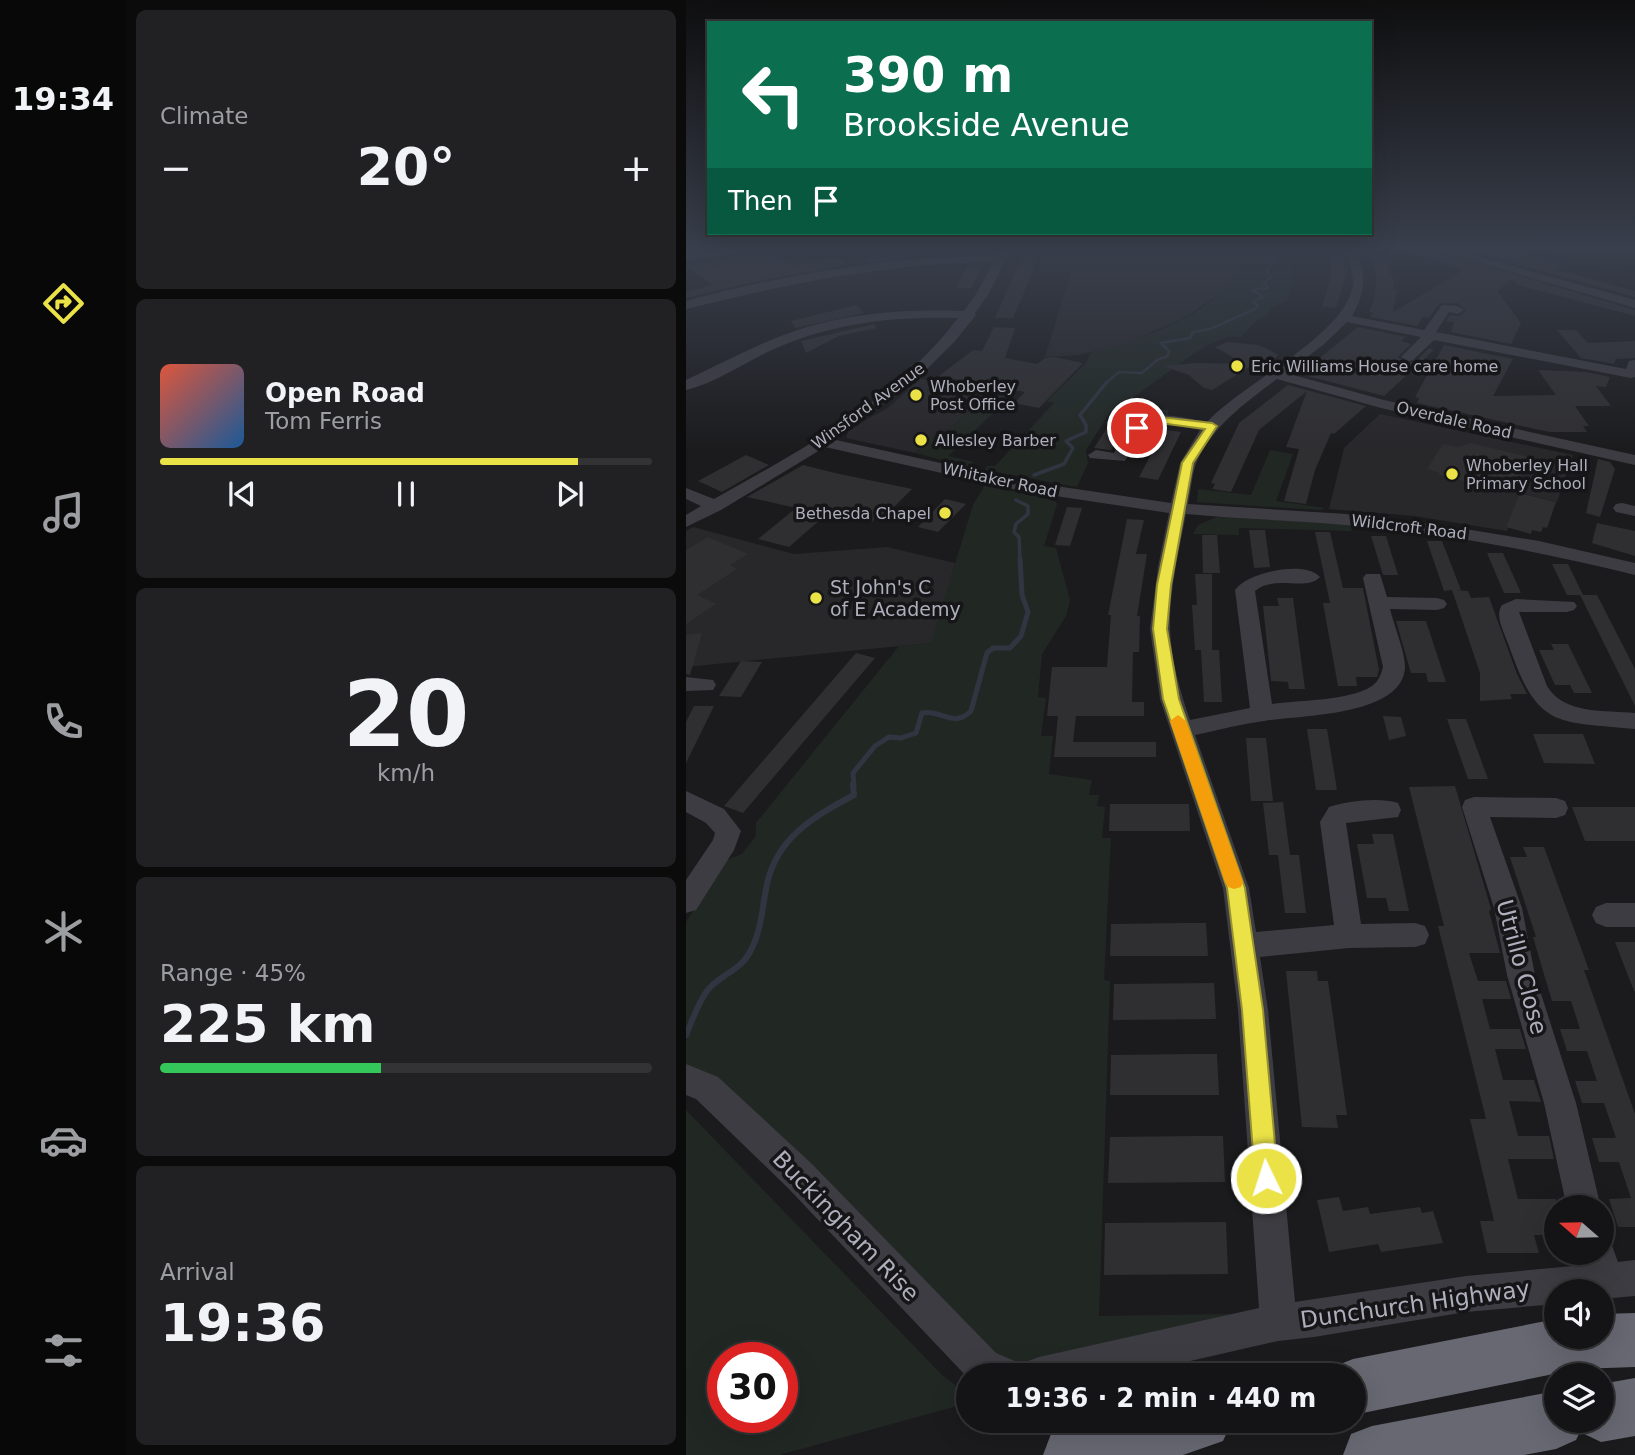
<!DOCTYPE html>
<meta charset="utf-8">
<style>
body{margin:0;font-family:"DejaVu Sans",sans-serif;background:#212123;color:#f1f3f6;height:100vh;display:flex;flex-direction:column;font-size:26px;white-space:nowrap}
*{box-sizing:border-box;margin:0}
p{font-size:23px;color:#9d9ea1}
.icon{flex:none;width:38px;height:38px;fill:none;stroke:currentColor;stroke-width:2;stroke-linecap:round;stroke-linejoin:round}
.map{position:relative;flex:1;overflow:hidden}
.panel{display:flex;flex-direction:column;gap:10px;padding:10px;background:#0b0b0c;width:560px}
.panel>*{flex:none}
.hud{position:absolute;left:21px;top:21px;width:665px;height:214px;border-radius:0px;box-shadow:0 7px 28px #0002,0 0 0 2px #333335;background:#0b6e4f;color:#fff;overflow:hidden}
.needle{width:46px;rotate:290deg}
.buttons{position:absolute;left:858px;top:1195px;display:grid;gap:14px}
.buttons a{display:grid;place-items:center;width:70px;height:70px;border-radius:50%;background:#141416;box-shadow:0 7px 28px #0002,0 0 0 2px #333335;font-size:35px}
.speed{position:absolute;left:21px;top:1342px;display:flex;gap:14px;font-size:35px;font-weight:700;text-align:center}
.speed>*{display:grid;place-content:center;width:91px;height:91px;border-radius:50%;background:#141416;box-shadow:0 7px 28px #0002,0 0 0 2px #333335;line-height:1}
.speed .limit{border:10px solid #d22;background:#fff;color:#111}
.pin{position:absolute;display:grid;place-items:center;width:60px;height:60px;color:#fff;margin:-30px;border:4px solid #fff;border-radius:50%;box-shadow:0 2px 7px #0007}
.me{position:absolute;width:77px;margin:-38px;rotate:356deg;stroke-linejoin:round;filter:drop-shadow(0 0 5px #0008)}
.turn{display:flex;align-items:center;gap:24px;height:147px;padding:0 21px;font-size:32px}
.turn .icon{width:91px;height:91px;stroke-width:2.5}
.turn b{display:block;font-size:49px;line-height:60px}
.then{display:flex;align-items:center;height:66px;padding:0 21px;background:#0003;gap:14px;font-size:26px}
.big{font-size:52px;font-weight:700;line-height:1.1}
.panel .widget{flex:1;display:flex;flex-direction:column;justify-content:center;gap:10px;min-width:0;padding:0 24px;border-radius:10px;background:#212123}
.panel .dial{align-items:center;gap:0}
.dial b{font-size:91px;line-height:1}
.song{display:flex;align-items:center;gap:21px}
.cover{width:84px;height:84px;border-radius:10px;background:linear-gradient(135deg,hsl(10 70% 55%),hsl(210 70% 35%))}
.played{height:7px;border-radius:4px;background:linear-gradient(90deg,#eae246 85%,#333335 85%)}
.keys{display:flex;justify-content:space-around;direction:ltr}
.heat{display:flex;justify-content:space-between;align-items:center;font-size:38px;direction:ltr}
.charge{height:10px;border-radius:5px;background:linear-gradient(90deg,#34c759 45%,#333335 0)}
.trip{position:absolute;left:270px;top:1363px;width:410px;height:70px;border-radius:35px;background:#141416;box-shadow:0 7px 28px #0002,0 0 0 2px #333335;font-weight:700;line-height:70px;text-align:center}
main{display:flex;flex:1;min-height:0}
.dock{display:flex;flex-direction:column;width:126px;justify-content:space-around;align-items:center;background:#080809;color:#9d9ea1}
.dock .icon{width:49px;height:49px}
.dock .selected{color:#eae246}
.dock b{font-size:32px;color:#f1f3f6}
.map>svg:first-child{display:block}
.built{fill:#28272a}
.green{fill:#212824;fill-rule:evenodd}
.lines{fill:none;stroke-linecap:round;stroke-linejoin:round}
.stream-far3{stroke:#313541;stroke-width:2.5}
.stream-far2{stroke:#313541;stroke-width:3.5}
.stream-far1{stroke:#313541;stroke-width:5}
.stream{stroke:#313541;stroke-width:6}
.building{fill:#2f2e31}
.minor{fill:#3d3c42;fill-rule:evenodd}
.highway{fill:#686873;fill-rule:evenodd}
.route{fill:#eae246;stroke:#98932e;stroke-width:2}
.slow{fill:#f59e0b}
.poi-dot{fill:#eae246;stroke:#161618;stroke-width:2.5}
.labels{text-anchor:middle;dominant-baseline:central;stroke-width:7;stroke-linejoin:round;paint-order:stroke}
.far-poi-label{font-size:16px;fill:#aeaebc;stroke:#161618;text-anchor:start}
.far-street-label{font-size:16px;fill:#aeaebc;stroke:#161618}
.poi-label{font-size:19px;fill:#aeaebc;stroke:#161618;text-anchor:start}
.near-street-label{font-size:23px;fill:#aeaebc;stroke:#161618}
</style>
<main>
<nav class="dock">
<b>19:34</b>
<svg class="icon selected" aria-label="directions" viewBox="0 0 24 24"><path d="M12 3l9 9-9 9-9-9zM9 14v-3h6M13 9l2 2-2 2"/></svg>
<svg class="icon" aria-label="music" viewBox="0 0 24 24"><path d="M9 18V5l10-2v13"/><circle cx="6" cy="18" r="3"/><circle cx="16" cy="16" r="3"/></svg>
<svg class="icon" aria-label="phone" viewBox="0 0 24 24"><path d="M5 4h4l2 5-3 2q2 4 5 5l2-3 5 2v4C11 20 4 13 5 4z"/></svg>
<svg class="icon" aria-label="climate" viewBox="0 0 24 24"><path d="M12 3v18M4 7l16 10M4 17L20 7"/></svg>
<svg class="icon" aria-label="car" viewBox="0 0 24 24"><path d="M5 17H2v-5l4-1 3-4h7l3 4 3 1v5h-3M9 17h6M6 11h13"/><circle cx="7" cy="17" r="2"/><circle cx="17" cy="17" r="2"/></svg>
<svg class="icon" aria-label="filters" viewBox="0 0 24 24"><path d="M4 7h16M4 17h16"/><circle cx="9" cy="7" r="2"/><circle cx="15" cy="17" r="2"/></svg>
</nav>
<section class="panel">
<div class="widget"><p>Climate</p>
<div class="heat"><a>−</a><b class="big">20°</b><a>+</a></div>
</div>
<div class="widget">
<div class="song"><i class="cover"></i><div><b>Open Road</b><p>Tom Ferris</p></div></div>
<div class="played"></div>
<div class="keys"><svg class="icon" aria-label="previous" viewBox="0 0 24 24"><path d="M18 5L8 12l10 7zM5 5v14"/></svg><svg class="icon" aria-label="pause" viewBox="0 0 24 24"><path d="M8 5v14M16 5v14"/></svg><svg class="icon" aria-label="next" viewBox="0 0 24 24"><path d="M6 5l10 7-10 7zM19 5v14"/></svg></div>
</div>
<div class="widget dial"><b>20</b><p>km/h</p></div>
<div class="widget"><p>Range · 45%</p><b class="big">225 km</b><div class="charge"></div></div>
<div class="widget"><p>Arrival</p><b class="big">19:36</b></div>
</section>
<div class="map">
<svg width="949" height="1455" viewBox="0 0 949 1455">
<rect width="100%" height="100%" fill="#1b1b1d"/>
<!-- built -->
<g class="built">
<path d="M329 247H537L550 267 547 279 538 290 500 317 436 345 392 355 359 357 385 272 352 271 356 257H325Z"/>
<path d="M234 379 304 392 262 430 255 429 229 453 160 438 162 432 183 418 202 408Z"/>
<path d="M694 414 887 455 871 502 834 493 821 531 728 516 643 509 658 448Z"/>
<path d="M7 527 108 554 201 547 269 563 250 632 245 643 0 667V531Z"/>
</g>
<!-- green -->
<g class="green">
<path d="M537 247H595C609 267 609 279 601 301L587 306 580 317 573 318 555 337C550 337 543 336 539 338 513 345 471 382 446 398L449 406 482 410V417L462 418 452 414 448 416 424 412 400 450 402 463 391 487 299 470 301 466H309L368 403 361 401 400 363 404 353C446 342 539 314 549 267Z"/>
<path d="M853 247H949V260L930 267 846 250Z"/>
<path d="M304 392 325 396 262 456 288 462 283 467 229 453 255 428 262 430Z"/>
<path d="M584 450 607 454 590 501 639 508 634 510 511 502 512 489 565 495Z"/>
<path d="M299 485 368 500 371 504 358 546 370 548 384 600 380 616 356 654 352 697 360 698 355 736H367L363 774 406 780 403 795H413L411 806 419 807 416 838H425L418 980 424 981 413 1316 548 1314 356 1364H329L310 1358 0 1071V922L41 860 56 854 70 836V823L213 646 245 643 287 505Z"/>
<path d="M531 517 664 524 666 531 553 528V535L507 534 512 525Z"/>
<path d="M0 1110 255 1374 282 1395V1403L93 1455H0ZM96 1358V1418H37V1358Z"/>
</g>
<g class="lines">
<!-- stream-far3 -->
<path class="stream-far3" d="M419 384 433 372 456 373 471 360 482 356 483 351 475 343 504 338 507 332 524 329 569 309 572 306 567 302 577 297 566 290 582 288 578 282 585 278 581 271 590 254 580 247"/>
<!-- stream-far2 -->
<g class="stream-far2">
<path d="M348 475 378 464 387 448 380 441 400 432V425L394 415 421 382"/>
<path d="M330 500 342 506V514L330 524 328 532 333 537 334 559"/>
</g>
<!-- stream-far1 -->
<path class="stream-far1" d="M168 786 167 773 189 746 203 737 215 738 230 733 236 713C255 709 267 729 285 711L301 653 307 648H324L335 636 342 612 336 595 334 558"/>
<!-- stream -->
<path class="stream" d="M0 1035C6 1021 12 1003 21 991 33 975 54 971 64 952 76 930 76 907 81 884 91 837 129 816 168 795L167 784"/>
</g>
<!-- building -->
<g class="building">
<path d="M340 247H353L347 271 327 318H309Z"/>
<path d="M645 247H656L662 266 650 308 636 306 645 278Z"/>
<path d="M680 247H692L708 281 707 289 711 290 707 312 778 270 719 251 720 247H737L949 310V316L832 285 826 279 811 291 835 323 825 344 765 332 768 322 760 321 764 315 773 316 780 311 772 303H754L743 318 737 317 731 326 684 317 688 313 683 312 688 300 691 277Z"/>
<path d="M769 247H820L854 257 852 258 876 265 869 269 949 291V297Z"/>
<path d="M235 248V256L182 262 183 252Z"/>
<path d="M80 249 109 265 152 257 160 265 77 280 0 298V292L27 285 0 267Z"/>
<path d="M296 265 285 288H269L282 266Z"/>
<path d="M171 305 178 313 109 328 105 321Z"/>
<path d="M188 324 191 328 153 336 120 353 115 341Z"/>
<path d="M308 327 329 328 319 358 351 364 359 358 368 357 397 363 353 408 328 403 339 392 253 376 287 350 296 351Z"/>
<path d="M672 327 720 337 715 341 725 344 712 357 721 363 729 362 743 348 748 350 698 396 614 374Z"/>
<path d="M871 330H890L902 343 949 341V358L930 359 928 364 895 358Z"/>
<path d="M542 342 573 345 593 355 569 370 563 367 526 390 518 388 503 375 477 366 510 363 558 364 529 347Z"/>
<path d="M758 345 827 359 807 396 870 395 852 370 900 372 924 377 920 387 910 386 925 406H889L903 426H897L901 432H863L731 403 733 398 729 397Z"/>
<path d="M602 385 680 406 648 434 645 433 629 470 620 504 598 501 613 449 600 447 621 391 573 430 545 492 526 489 529 484 525 483 553 423Z"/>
<path d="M424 423 439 425 425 450 408 448Z"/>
<path d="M480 430 495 432 472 480 453 477 469 447 459 446 466 432 478 434Z"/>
<path d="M785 443 843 457 828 492 752 475 754 473 741 469 757 444 772 447Z"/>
<path d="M60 455 83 465 36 492 12 481Z"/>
<path d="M912 459 924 462 929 469 914 517 900 513Z"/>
<path d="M117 465 149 473 226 489 198 517 192 515 186 522 143 512 103 547 72 539 110 508 61 497Z"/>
<path d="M834 493 870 502 861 528 857 527 855 532 846 530 845 534 820 527Z"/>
<path d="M259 499 280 504 252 532 232 527Z"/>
<path d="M381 507 396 508 384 546 369 545Z"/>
<path d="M441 519 458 520 450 554H461L451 616H454L453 652H447L446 702H458V716H390L387 742H470V757H368L372 716H361L366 667H421L425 615H422Z"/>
<path d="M911 523 949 531V556L906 543Z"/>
<path d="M563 530H579L584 567 568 568Z"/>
<path d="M629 532H644L657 588H677L693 670 691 677H670L671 686H652L637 603H644Z"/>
<path d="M516 535H531L534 573H517Z"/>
<path d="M685 536H700L712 575H697Z"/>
<path d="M22 537 62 554 44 565 51 569 11 595 30 604 0 624V550Z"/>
<path d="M741 541H756L775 590H769L782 591 785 598 803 597 831 674 841 694H824L826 699 794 701V673L766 590 758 591Z"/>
<path d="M801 553H817L835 593H818Z"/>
<path d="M866 564H882L897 595H881Z"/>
<path d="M509 574H526V650H533L536 702H518L515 650H522H509L506 605H511Z"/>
<path d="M894 595H911L949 669V706Z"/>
<path d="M591 598H607L619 689H603L602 682 585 681 577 606H593Z"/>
<path d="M710 621H740L760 682H742L740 673H725Z"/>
<path d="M16 633 4 675 0 674V635Z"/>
<path d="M865 644H882L906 693H888L884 685H869L853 650H868Z"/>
<path d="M170 653 189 658 57 813 38 806Z"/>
<path d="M55 661 76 662 55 697 33 696Z"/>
<path d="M8 706H28L0 763V722Z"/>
<path d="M697 716 715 717 720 736 703 740Z"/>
<path d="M761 719H780L802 779H782Z"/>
<path d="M621 729H641L651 790H630Z"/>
<path d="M847 734H897L909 764 858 763Z"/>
<path d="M560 738H580L587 801H565Z"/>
<path d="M769 786 805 909 803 911 814 953H783L792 981H820L825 999H796L804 1029H834L840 1049H809L817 1080H848L855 1102 823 1101 832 1136H863L868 1159H822L832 1199H870V1235H848L853 1253H801L794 1221H808L784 1119H800L752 926H758L723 787Z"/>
<path d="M597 802 604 855H613L620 913H599L592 855H583L577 803Z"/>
<path d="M424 804H503L504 831H423Z"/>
<path d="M886 807H949V841H899Z"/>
<path d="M686 834H707L723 911H703L700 898H681L671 844H688Z"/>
<path d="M837 847H858L903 970H898L949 1114V1227H932L923 1199 945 1198 933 1162H913L906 1138H930L918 1103H896L889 1081H911L901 1051H881L874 1029H894L885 1001H866L860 981 847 937H850L824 857H841Z"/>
<path d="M498 923H520L522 956H424L425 924Z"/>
<path d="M929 942H949V991H948Z"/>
<path d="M600 971H631L632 981H642L661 1115H650L652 1128 616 1127Z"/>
<path d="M528 983 530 1019 427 1020 428 984Z"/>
<path d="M506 1054H531L533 1095H424L425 1055Z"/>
<path d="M510 1136H537L539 1182 422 1183 424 1137Z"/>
<path d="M653 1197 657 1211 682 1207 684 1214 734 1207 736 1213 747 1211 757 1243 695 1252 692 1244 643 1252 631 1200Z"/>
<path d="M540 1222 542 1274 418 1275 419 1223Z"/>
</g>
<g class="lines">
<!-- minor -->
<g class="minor">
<path d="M48 247H67L43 255 0 260V254Z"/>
<path d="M315 247H326L302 295 289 313 290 315 269 341 231 379 150 440 336 481 485 503 494 463 514 430C499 427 470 418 457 431 449 439 445 452 439 461L404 458 402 455 410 450 428 453C433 444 439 431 446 424 465 408 499 418 521 422 555 384 664 333 667 283 667 270 662 259 658 247H669C680 273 681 291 666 316L738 330 756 305 772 306 778 310 772 314 763 312 750 332 940 369 943 361 949 360V377L945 378 748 340 727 360 722 361 715 357 735 337 661 322 637 345 600 373 698 400 949 455V465L695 408 591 379C560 402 528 425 511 461 506 473 505 490 502 504L660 514 755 525 853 541 949 563V575C864 554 779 537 692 528 628 521 564 520 500 514 493 551 483 591 484 629 485 658 494 692 504 720L564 708 549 590C562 572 619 560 634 577 621 592 588 574 569 591L586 704C614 700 663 701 686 686 693 681 695 674 697 667L677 578 680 574H694L701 597 751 598 758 600 761 604 758 608 751 610 704 609C708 625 719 652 719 667 717 717 612 715 578 721 555 724 532 730 509 735L563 888 570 932 648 925 634 822 643 807C662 801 693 797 712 803L715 810 712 817 660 823 675 924 729 923 739 926 743 935 739 944 729 947 663 948 574 957 582 1010 609 1302 780 1276 898 1265 893 1253H915V1237L924 1240 932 1262 949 1260V1296L915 1299V1292H870V1304L780 1312 628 1337 592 1341 439 1376 282 1378 102 1188 10 1099 0 1095V1064L32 1077 126 1164 310 1353 331 1362 335 1373 339 1362 353 1357 573 1308 552 1010 537 888 474 699 464 629 472 567 483 513 336 491 139 447 35 510 0 527V515L15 506 0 499V488L28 499C115 450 210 400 272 318 208 316 146 323 88 349 59 362 30 383 0 390V380C34 364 67 346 103 333 159 313 218 309 278 311L290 294 308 262C200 264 104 283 0 309V301C103 273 205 257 311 255Z"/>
<path d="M739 247H758L949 300V308Z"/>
<path d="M936 503 949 506V516L930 512 927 508 930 504Z"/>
<path d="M830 599 888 602 891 606 888 610 881 612H833L861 686C878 715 920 710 949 713V729C869 721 852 729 823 646 819 634 808 616 816 605Z"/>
<path d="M0 677 27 680 30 685 27 690 0 691Z"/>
<path d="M0 791 38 809 55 831 48 850 10 910 0 913V880L27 840 29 833 20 823 0 812Z"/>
<path d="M788 797 870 798 879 801 882 808 879 815 870 818 804 817 836 908 849 975 890 1103 915 1208H881L858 1103 821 975 808 908 776 807 779 800Z"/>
<path d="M920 903H949V927H920L910 923 906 915 910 907Z"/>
</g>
<!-- highway -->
<g class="highway">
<path d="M949 1313V1367L892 1369 667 1415V1376H644L647 1367 667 1359 870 1319V1337H915V1314Z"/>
<path d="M949 1378V1436L915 1442 894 1432 890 1440 870 1449 838 1455H657L665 1434 686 1426 870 1391V1421H915V1384Z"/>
<path d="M404 1421H546L537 1441 497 1455H357L365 1434Z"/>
</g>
</g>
<!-- sky -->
<linearGradient id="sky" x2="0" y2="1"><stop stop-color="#0f0f10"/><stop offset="0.55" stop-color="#393f4c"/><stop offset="1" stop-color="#393f4c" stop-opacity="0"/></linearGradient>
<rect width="949" height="451" fill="url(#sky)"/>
<!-- route -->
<path class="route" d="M474 417 526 423 531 426 507 463 485 585 481 629 493 699 559 888 577 1010 592 1178 589 1187 580 1190 572 1187 569 1178 556 1010 541 888 477 699 467 629 471 585 496 463 519 429 474 423 451 432 445 428 458 420Z"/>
<!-- slow -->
<path class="slow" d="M492 715 500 721 557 882 555 887 548 889 542 887 539 882 484 721Z"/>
<!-- markers -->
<g class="poi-dot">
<circle cx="551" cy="366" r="7"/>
<circle cx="230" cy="395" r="7"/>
<circle cx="235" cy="440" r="7"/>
<circle cx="766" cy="474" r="7"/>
<circle cx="259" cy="513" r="7"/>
<circle cx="130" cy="598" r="7"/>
</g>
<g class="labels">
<!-- far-poi labels -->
<g class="far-poi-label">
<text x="565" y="366">Eric Williams House care home</text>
<text x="244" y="386">Whoberley<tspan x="244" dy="18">Post Office</tspan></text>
<text x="249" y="440">Allesley Barber</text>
<text x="780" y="465">Whoberley Hall<tspan x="780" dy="18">Primary School</tspan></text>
<text x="245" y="513" text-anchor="end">Bethesda Chapel</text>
</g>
<!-- far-street labels -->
<g class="far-street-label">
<text transform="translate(182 406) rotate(-36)">Winsford Avenue</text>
<text transform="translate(768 420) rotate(13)">Overdale Road</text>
<text transform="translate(314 480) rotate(12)">Whitaker Road</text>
<text transform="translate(723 527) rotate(7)">Wildcroft Road</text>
</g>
<!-- poi labels -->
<g class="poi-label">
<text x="144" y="587">St John's C<tspan x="144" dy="22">of E Academy</tspan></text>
</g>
<!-- near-street labels -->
<g class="near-street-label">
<text transform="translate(836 967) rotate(75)">Utrillo Close</text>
<text transform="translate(160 1226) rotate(46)">Buckingham Rise</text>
<text transform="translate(729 1304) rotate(-8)">Dunchurch Highway</text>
</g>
</g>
</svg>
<div class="buttons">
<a><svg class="needle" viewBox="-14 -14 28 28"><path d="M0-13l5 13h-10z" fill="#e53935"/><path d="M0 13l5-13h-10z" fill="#9d9ea1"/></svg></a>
<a><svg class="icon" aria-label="sound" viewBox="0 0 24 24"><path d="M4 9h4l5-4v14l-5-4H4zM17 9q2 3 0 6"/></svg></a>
<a><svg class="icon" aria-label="layers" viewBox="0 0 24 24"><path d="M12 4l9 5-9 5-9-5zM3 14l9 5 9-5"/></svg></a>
</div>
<div class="speed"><div class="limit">30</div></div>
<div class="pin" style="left:451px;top:428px;background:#d93025"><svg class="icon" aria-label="arrive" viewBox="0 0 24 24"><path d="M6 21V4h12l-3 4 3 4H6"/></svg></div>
<svg class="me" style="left:580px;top:1178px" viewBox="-20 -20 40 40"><circle r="17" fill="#eae246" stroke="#fff" stroke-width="3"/><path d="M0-11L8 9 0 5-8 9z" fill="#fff"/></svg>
<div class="trip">19:36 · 2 min · 440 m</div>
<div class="hud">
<div class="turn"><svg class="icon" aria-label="left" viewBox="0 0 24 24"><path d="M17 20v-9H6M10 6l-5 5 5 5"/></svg><div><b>390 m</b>Brookside Avenue</div></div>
<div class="then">Then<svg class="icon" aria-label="arrive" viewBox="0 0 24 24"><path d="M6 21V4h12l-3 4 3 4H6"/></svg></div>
</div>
</div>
</main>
